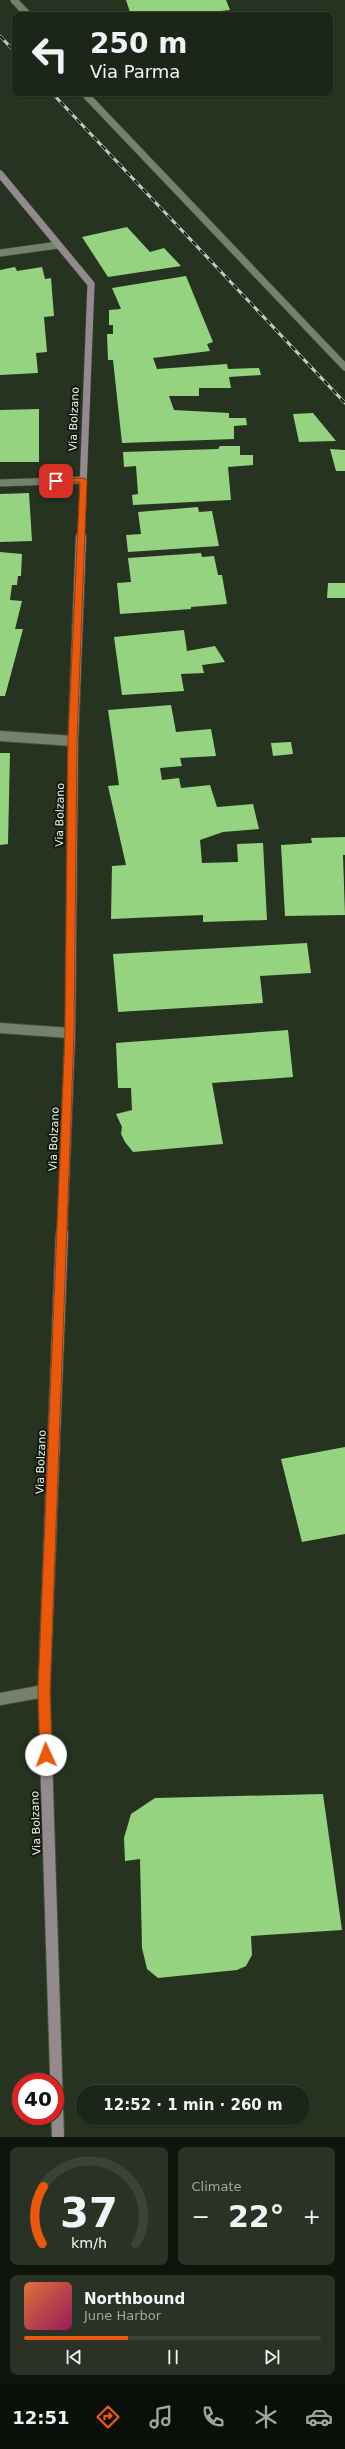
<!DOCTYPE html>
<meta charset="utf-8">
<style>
body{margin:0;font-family:"DejaVu Sans",sans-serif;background:#293225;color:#f1f3f6;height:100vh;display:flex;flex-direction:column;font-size:15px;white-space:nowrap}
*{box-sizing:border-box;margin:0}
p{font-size:13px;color:#a0a5a2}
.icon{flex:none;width:22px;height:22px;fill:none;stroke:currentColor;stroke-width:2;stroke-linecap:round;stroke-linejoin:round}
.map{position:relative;height:2137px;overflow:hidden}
.details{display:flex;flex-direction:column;gap:10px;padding:10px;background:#0f150d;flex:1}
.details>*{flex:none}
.hud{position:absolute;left:12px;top:12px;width:321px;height:84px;border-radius:8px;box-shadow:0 1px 3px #0004,0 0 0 1px #3a4337;background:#1c2618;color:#f1f3f6;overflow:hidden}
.speed{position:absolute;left:12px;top:2073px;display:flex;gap:8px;font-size:20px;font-weight:700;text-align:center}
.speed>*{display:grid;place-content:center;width:52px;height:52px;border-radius:50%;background:#1c2618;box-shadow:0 1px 3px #0004,0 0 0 1px #3a4337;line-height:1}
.speed .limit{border:6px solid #d22;background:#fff;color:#111}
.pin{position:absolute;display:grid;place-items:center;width:34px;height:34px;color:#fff;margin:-17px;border-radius:8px;box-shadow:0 2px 6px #0006}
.me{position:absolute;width:44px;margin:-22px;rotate:358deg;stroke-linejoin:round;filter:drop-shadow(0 0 3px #0008)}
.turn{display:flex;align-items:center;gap:14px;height:84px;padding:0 12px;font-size:18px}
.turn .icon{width:52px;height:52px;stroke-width:2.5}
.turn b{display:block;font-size:28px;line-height:34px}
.big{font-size:30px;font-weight:600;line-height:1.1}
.details .tile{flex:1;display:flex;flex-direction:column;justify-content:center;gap:6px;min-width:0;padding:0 14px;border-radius:8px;background:#293225}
.details .dial{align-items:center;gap:0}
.dial svg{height:104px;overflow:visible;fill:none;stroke:#3a4337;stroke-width:7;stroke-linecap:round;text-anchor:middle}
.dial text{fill:#f1f3f6;stroke:none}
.song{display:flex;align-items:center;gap:12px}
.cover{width:48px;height:48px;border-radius:6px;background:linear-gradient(135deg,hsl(20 70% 55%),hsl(330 70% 35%))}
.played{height:4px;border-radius:2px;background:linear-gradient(90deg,#ea580c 35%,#3a4337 35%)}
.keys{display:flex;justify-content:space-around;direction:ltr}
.heat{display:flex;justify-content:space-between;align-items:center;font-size:22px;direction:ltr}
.details .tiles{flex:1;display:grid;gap:10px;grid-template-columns:1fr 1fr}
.tile:last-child{grid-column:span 2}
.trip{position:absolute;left:76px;top:2085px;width:234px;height:40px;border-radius:20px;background:#1c2618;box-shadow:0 1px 3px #0004,0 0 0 1px #3a4337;font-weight:600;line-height:40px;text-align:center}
.tab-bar{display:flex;height:64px;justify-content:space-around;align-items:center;background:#0b0f0a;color:#a0a5a2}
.tab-bar .icon{width:28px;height:28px}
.tab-bar .active{color:#ea580c}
.tab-bar b{font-size:18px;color:#f1f3f6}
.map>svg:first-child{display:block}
.building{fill:#96d380}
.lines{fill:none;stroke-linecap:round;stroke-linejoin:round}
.lane-casing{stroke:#434f3e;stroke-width:8}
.street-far2-casing{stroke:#434f3e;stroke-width:8}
.street-far1-casing{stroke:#434f3e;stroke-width:12}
.street-casing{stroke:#434f3e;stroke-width:14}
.secondary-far2-casing{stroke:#434f3e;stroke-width:8}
.secondary-far1-casing{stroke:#434f3e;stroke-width:12}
.secondary-casing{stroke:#434f3e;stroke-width:14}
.lane{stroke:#72826d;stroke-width:7}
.street-far2{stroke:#72826d;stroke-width:7}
.street-far1{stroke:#72826d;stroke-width:10}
.street{stroke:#72826d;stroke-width:12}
.secondary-far2{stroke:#938a8e;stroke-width:7}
.secondary-far1{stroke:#938a8e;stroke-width:10}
.secondary{stroke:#938a8e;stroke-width:12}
.rail-casing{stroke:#c1cbbd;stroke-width:3}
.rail{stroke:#131910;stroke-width:2;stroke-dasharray:6;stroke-linecap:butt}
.route{fill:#ea580c;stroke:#983908}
.labels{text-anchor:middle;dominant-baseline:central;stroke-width:4;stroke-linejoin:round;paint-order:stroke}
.street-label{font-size:11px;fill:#eaf3e7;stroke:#131910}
</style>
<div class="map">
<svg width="345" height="2137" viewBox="0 0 345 2137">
<rect width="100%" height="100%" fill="#253320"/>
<!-- building -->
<g class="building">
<path d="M126 0H226L230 10 185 15H131Z"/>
<path d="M127 227 150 252 164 248 181 266 108 277 82 237Z"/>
<path d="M15 267 17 271 42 267 45 279 51 278 54 316 44 317 47 352 36 353 38 373 0 375V270Z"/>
<path d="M186 276 213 342 207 344 210 351 153 358 157 369 227 364 228 369 259 368 261 375 229 377 231 388H199V396H169L174 410 229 413V418H246L247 425 234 426V439L122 443 113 360H108L107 334H113V325H109V310L121 309 112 288Z"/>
<path d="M39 409V462H0V410Z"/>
<path d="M313 413 336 441 299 442 293 414Z"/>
<path d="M220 446H240V455H253V465L228 467 231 500 133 505 132 495 138 494 136 466 124 467 123 452 218 449Z"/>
<path d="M330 449 345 450V471H336Z"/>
<path d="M29 493 32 541 0 542V494Z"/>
<path d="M198 507 199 512 212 511 219 546 128 552 126 535 141 534 138 512Z"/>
<path d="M0 552 22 554 21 576H18L17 585H12L10 600 22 601 15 629H23L5 696H0Z"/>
<path d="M201 553 202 557 214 556 218 575H222L227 604 191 607V609L120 614 117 583 131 582 128 558Z"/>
<path d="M328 583H345V598H327Z"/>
<path d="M184 630 187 651 215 646 225 662 202 665 204 673 181 674 184 691 122 695 114 637Z"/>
<path d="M171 705 176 732 211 729 216 756 180 758 182 766 160 768 162 780 179 778 181 788 210 785 217 807 253 804 259 829 223 832 200 840 202 863 238 862 237 844 263 843 267 920 203 922V915L111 919 112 866 126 865 108 786 119 785 108 710Z"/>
<path d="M291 742 293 754 273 756 271 743Z"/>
<path d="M0 753H10L8 844 0 845Z"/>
<path d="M345 837V855H343L345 915 285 916 281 845 312 843 311 838Z"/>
<path d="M307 943 311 973 260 976 263 1003 118 1012 113 954Z"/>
<path d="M288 1030 293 1077 212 1083 223 1144 133 1152 125 1142 121 1134 122 1127 116 1114 132 1110 131 1088H118L116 1043Z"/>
<path d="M345 1447V1534L302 1542 281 1459Z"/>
<path d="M323 1794 342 1930 251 1936 252 1955 246 1966 237 1970 158 1978 147 1969 142 1948 140 1859 125 1861 124 1838 131 1814 155 1798Z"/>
</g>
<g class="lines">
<defs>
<g id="lane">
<path d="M14 0 28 15"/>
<path d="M84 93 345 367"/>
</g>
<g id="street-far2">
<path d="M0 253 58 245"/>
<path d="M0 483 83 480"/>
</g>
<g id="street-far1">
<path d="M0 736 73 741"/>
<path d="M0 1028 70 1033"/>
</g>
<path id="street" d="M0 1699 44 1691"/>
<path id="secondary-far2" d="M0 174 91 284 81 538"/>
<path id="secondary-far1" d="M62 1234 70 1033 73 741 81 537"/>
<path id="secondary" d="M58 2137 44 1691 62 1233"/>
</defs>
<!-- lane casing -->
<use href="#lane" class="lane-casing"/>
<!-- street-far2 casing -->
<use href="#street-far2" class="street-far2-casing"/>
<!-- street-far1 casing -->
<use href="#street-far1" class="street-far1-casing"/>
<!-- street casing -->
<use href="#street" class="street-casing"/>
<!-- secondary-far2 casing -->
<use href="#secondary-far2" class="secondary-far2-casing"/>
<!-- secondary-far1 casing -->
<use href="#secondary-far1" class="secondary-far1-casing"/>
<!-- secondary casing -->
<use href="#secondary" class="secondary-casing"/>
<!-- lane -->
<use href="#lane" class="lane"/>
<!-- street-far2 -->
<use href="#street-far2" class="street-far2"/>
<!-- street-far1 -->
<use href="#street-far1" class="street-far1"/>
<!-- street -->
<use href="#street" class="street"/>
<!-- secondary-far2 -->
<use href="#secondary-far2" class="secondary-far2"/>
<!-- secondary-far1 -->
<use href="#secondary-far1" class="secondary-far1"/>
<!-- secondary -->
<use href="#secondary" class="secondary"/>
<defs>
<g id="rail">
<path d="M0 36 15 52"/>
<path d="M52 93 345 403"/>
</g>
</defs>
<!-- rail casing -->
<use href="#rail" class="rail-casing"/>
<!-- rail -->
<use href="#rail" class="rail"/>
</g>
<!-- route -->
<path class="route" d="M83 478 87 480 77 741 74 1033 50 1691 52 1755 46 1760 40 1755 38 1691 65 1033 68 741 80 482 56 483 52 481 56 479Z"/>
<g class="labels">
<!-- street labels -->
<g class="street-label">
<text transform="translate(74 419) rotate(-88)">Via Bolzano</text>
<text transform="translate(60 815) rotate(-89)">Via Bolzano</text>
<text transform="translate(54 1139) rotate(-88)">Via Bolzano</text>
<text transform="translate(41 1462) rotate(-88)">Via Bolzano</text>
<text transform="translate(36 1823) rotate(-92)">Via Bolzano</text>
</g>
</g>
</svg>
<div class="speed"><div class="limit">40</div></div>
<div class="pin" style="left:56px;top:481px;background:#d93025"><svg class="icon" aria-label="arrive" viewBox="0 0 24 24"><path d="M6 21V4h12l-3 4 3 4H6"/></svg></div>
<svg class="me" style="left:46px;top:1755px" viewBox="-20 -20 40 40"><circle r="19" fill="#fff"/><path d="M0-13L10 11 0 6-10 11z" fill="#ea580c"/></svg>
<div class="trip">12:52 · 1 min · 260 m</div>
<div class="hud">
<div class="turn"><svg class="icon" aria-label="left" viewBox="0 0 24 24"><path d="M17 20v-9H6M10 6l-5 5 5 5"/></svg><div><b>250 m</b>Via Parma</div></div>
</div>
</div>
<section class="details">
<div class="tiles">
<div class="tile dial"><svg viewBox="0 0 100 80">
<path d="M14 69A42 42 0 1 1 86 69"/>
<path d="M14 69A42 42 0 0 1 15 25" stroke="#ea580c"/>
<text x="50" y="56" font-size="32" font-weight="700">37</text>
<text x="50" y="72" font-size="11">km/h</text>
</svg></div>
<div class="tile"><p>Climate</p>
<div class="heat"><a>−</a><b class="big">22°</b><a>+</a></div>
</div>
<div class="tile">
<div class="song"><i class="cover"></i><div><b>Northbound</b><p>June Harbor</p></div></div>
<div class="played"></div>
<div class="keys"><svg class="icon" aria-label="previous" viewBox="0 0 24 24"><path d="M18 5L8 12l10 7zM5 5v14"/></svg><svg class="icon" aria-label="pause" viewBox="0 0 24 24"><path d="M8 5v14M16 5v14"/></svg><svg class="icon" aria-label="next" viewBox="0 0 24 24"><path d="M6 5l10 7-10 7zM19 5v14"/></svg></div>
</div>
</div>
</section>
<nav class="tab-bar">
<b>12:51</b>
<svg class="icon active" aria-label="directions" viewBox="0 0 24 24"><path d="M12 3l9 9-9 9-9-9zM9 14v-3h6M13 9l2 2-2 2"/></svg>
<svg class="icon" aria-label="music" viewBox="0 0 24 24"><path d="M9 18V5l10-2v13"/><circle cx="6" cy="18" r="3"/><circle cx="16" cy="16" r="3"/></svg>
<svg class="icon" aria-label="phone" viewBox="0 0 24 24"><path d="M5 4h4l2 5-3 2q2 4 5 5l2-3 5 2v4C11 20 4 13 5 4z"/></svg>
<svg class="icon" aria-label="climate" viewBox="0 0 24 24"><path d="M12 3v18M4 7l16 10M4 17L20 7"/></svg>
<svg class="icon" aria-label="car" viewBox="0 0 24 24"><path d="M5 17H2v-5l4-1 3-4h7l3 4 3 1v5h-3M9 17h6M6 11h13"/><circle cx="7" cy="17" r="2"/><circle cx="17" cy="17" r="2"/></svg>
</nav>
